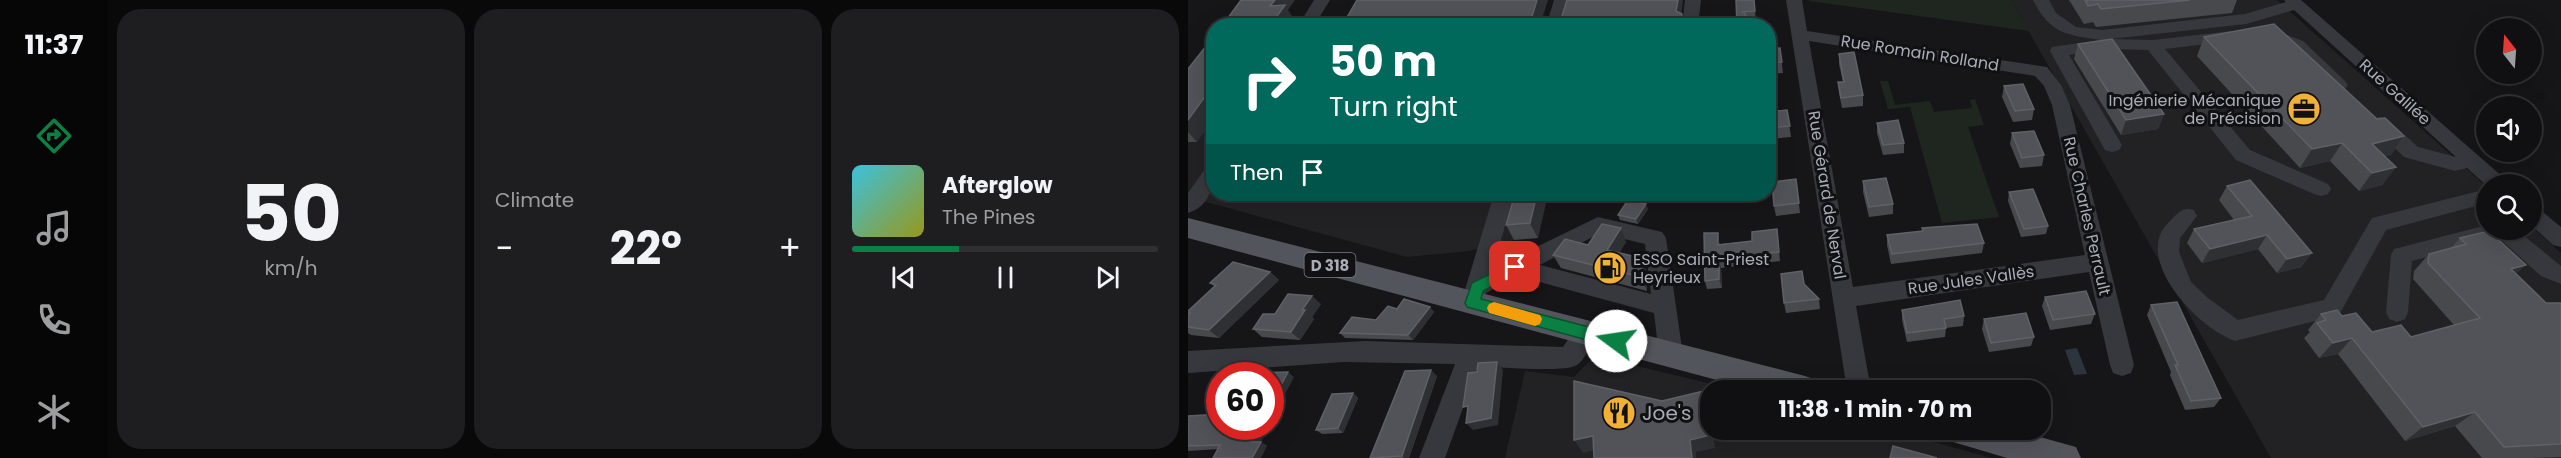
<!DOCTYPE html>
<meta charset="utf-8">
<style>
body{margin:0;font-family:Poppins,sans-serif;background:#1e1e20;color:#f1f3f6;height:100vh;display:flex;flex-direction:column;font-size:22px;white-space:nowrap}
*{box-sizing:border-box;margin:0}
p{font-size:20px;color:#9c9d9f}
.icon{flex:none;width:33px;height:33px;fill:none;stroke:currentColor;stroke-width:2;stroke-linecap:round;stroke-linejoin:round}
.map{position:relative;flex:1;overflow:hidden}
.side{display:flex;flex-direction:column;gap:9px;padding:9px;background:#09090a;width:1080px}
.side>*{flex:none}
.guide{position:absolute;left:18px;top:18px;width:570px;height:183px;border-radius:24px;box-shadow:0 6px 24px #0002,0 0 0 2px #303032;background:#00695c;color:#fff;overflow:hidden}
.needle{width:39px;rotate:343deg}
.tools{position:absolute;left:1288px;top:18px;display:grid;gap:12px}
.tools a{display:grid;place-items:center;width:66px;height:66px;border-radius:50%;background:#101012;box-shadow:0 6px 24px #0002,0 0 0 2px #303032;font-size:30px}
.speed{position:absolute;left:18px;top:362px;display:flex;gap:12px;font-size:30px;font-weight:700;text-align:center}
.speed>*{display:grid;place-content:center;width:78px;height:78px;border-radius:50%;background:#101012;box-shadow:0 6px 24px #0002,0 0 0 2px #303032;line-height:1}
.speed .limit{border:9px solid #d22;background:#fff;color:#111}
.pin{position:absolute;display:grid;place-items:center;width:51px;height:51px;color:#fff;margin:-26px;border-radius:12px;box-shadow:0 3px 9px #0006}
.me{position:absolute;width:66px;margin:-33px;rotate:284deg;stroke-linejoin:round;filter:drop-shadow(0 0 4px #0008)}
.turn{display:flex;align-items:center;gap:21px;height:126px;padding:0 24px;font-size:27px}
.turn .icon{width:78px;height:78px;stroke-width:2.5}
.turn b{display:block;font-size:42px;line-height:51px}
.then{display:flex;align-items:center;height:57px;padding:0 24px;background:#0003;gap:12px;font-size:22px}
.big{font-size:45px;font-weight:700;line-height:1.1}
.side .widget{flex:1;display:flex;flex-direction:column;justify-content:center;gap:9px;min-width:0;padding:0 21px;border-radius:24px;background:#1e1e20}
.side .dial{align-items:center;gap:0}
.dial b{font-size:78px;line-height:1}
.song{display:flex;align-items:center;gap:18px}
.cover{width:72px;height:72px;border-radius:9px;background:linear-gradient(135deg,hsl(190 70% 55%),hsl(60 70% 35%))}
.played{height:6px;border-radius:3px;background:linear-gradient(90deg,#0b8043 35%,#303032 35%)}
.keys{display:flex;justify-content:space-around;direction:ltr}
.heat{display:flex;justify-content:space-between;align-items:center;font-size:33px;direction:ltr}
.side .tiles{flex:1;display:grid;gap:9px;grid-template-columns:repeat(3,1fr)}
.trip{position:absolute;left:512px;top:380px;width:351px;height:60px;border-radius:24px;background:#101012;box-shadow:0 6px 24px #0002,0 0 0 2px #303032;font-weight:700;line-height:60px;text-align:center}
main{display:flex;flex:1;min-height:0}
.tab-bar{display:flex;flex-direction:column;width:108px;justify-content:space-around;align-items:center;background:#060607;color:#9c9d9f}
.tab-bar .icon{width:42px;height:42px}
.tab-bar .selected{color:#0b8043}
.tab-bar b{font-size:27px;color:#f1f3f6}
.map>svg:first-child{display:block}
.built{fill:#222225}
.green{fill:#1e261f}
.water{fill:#2c353c}
.lines{fill:none;stroke-linecap:round;stroke-linejoin:round}
.minor{fill:#37383d;fill-rule:evenodd}
.major{fill:#53555c;fill-rule:evenodd}
.wall{fill:#47494d}
.shaded-wall{fill:#2f3033}
.building{fill:#525359;stroke:#5f6168;stroke-width:1.5}
.route{fill:#0b8043;stroke:#07532c;stroke-width:1.5}
.slow{fill:#f59e0b}
.labels{text-anchor:middle;dominant-baseline:central;stroke-width:6;stroke-linejoin:round;paint-order:stroke}
.shield{fill:#111113;stroke:#7b7e86;stroke-width:1.5}
.shield-label{font-size:15px;font-weight:bold;fill:#a8adb8}
.street-label{font-size:16px;fill:#a8adb8;stroke:#111113}
.poi-label{font-size:16px;fill:#a8adb8;stroke:#111113;text-anchor:end}
.near-poi-label{font-size:20px;fill:#a8adb8;stroke:#111113;text-anchor:start}
</style>
<main>
<nav class="tab-bar">
<b>11:37</b>
<svg class="icon selected" aria-label="directions" viewBox="0 0 24 24"><path d="M12 3l9 9-9 9-9-9zM9 14v-3h6M13 9l2 2-2 2"/></svg>
<svg class="icon" aria-label="music" viewBox="0 0 24 24"><path d="M9 18V5l10-2v13"/><circle cx="6" cy="18" r="3"/><circle cx="16" cy="16" r="3"/></svg>
<svg class="icon" aria-label="phone" viewBox="0 0 24 24"><path d="M5 4h4l2 5-3 2q2 4 5 5l2-3 5 2v4C11 20 4 13 5 4z"/></svg>
<svg class="icon" aria-label="climate" viewBox="0 0 24 24"><path d="M12 3v18M4 7l16 10M4 17L20 7"/></svg>
</nav>
<section class="side">
<div class="tiles">
<div class="widget dial"><b>50</b><p>km/h</p></div>
<div class="widget"><p>Climate</p>
<div class="heat"><a>−</a><b class="big">22°</b><a>+</a></div>
</div>
<div class="widget">
<div class="song"><i class="cover"></i><div><b>Afterglow</b><p>The Pines</p></div></div>
<div class="played"></div>
<div class="keys"><svg class="icon" aria-label="previous" viewBox="0 0 24 24"><path d="M18 5L8 12l10 7zM5 5v14"/></svg><svg class="icon" aria-label="pause" viewBox="0 0 24 24"><path d="M8 5v14M16 5v14"/></svg><svg class="icon" aria-label="next" viewBox="0 0 24 24"><path d="M6 5l10 7-10 7zM19 5v14"/></svg></div>
</div>
</div>
</section>
<div class="map">
<svg width="1373" height="458" viewBox="0 0 1373 458">
<rect width="100%" height="100%" fill="#161618"/>
<!-- built -->
<g class="built">
<path d="M823 0H1089L1299 187V230H1344V227L1373 253V458H1083Z"/>
<path d="M25 53 26 194H379L360 195 350 238 326 240 281 251 219 257 0 197V87Z"/>
<path d="M407 356 549 390H522V429H698L804 458H317L337 371 386 377Z"/>
</g>
<!-- green -->
<g class="green">
<path d="M621 0H823L841 31 621 1Z"/>
<path d="M692 81H700L707 105 742 101 746 112 784 108 782 100 787 99 796 125 780 127 811 217 754 223 722 107 700 109Z"/>
</g>
<!-- water -->
<path class="water" d="M889 348 899 374 886 375 877 350Z"/>
<g class="lines">
<!-- minor -->
<g class="minor">
<path d="M126 0H142L126 26H110Z"/>
<path d="M366 0H382L374 26H358Z"/>
<path d="M497 0H513L510 26H494Z"/>
<path d="M598 0H614L619 31 859 67 873 85 882 105 946 365 943 373 934 376 925 373 922 365 901 272 668 306 683 390H659ZM621 41 847 76 856 86 864 105 897 255 665 287Z"/>
<path d="M845 0H861L868 13 888 27 914 30 1057 14 1098 2 1096 0H1113L1317 179 1320 184 1299 186 1279 168 1267 171 1216 157 1185 127 1183 123 1185 119 1192 117 1199 119 1230 147 1268 157 1106 10 1058 24 922 39 965 40 1044 31 1050 33 1052 36 1050 39 1044 41 977 49 1062 150 1140 184 1143 189 1140 194 1133 196 1126 194 1048 160 960 50 919 49 881 55 934 145 931 150 924 152 917 150 862 51 864 47 870 46 913 40C879 35 862 34 845 0Z"/>
<path d="M1084 29 1115 41 1157 81 1160 85 1157 89H1145L1103 49 1078 37 1076 34 1078 31Z"/>
<path d="M26 164C26 184 23 206 0 213V193L19 166Z"/>
<path d="M1299 189V203L1198 230 1151 315 1047 341C1013 329 958 273 972 235 974 229 979 224 983 220 991 212 995 207 1006 210L1009 216 992 238 991 252 1003 282 1020 298 1050 320 1136 300 1184 218Z"/>
<path d="M306 194H326L305 268 410 217 474 232 478 238 495 355 491 362 483 365 475 362 471 355 466 313 330 276 298 293 295 300 287 302 279 300 276 293ZM412 233 457 244 463 294 352 265Z"/>
<path d="M1344 206 1351 209 1373 227V247L1365 245 1344 226Z"/>
<path d="M1299 225V230H1329L1373 266V284L1353 276 1311 238 1224 261 1220 312 1217 319 1209 322 1201 319 1198 312 1203 255 1206 249Z"/>
<path d="M397 323 405 326 409 333C404 342 397 360 389 365 377 373 308 367 290 366L257 458H231L267 364 155 362 0 373V351L177 341 375 347 389 326Z"/>
</g>
<!-- major -->
<g class="major">
<path d="M0 218 617 376 628 380 632 390H566L0 238Z"/>
<path d="M750 429H824L888 447 893 458H819L755 439Z"/>
</g>
</g>
<!-- wall -->
<g class="wall">
<path d="M548 0H566L568 21 549 26Z"/>
<path d="M881 0H1049L1044 13 908 27 905 22 896 24Z"/>
<path d="M1016 37 1189 119 1216 136 1203 155 1197 156 1208 167 1194 185 1171 191 1142 161 1112 168 1009 56Z"/>
<path d="M890 44 976 114 970 129 933 135 886 59Z"/>
<path d="M592 48 595 73 580 74V49Z"/>
<path d="M651 54 675 95V106L654 108 651 93 650 82H655L651 64Z"/>
<path d="M0 69 9 142H0Z"/>
<path d="M816 86 846 109 844 120 825 122 814 97Z"/>
<path d="M599 110 603 137 580 139V112Z"/>
<path d="M689 123 716 143V153L695 155 689 133Z"/>
<path d="M824 133 856 155 854 166 832 168 822 144Z"/>
<path d="M608 179 612 213 588 216 586 206Z"/>
<path d="M675 181 705 204V214L681 217 675 192Z"/>
<path d="M1039 186 1124 253 1113 267 1089 273 1070 249 1014 263 999 243 1006 229 1046 220 1031 200Z"/>
<path d="M821 192 860 226 858 234 833 237 820 201Z"/>
<path d="M327 194 350 238 326 240 318 225Z"/>
<path d="M460 209 450 224 432 220 430 215Z"/>
<path d="M734 228 796 243 794 253 703 264 699 245V235L734 231Z"/>
<path d="M589 229 592 261 533 268 534 288 519 289 517 281 532 242V244L564 241Z"/>
<path d="M1272 238 1328 274 1358 303H1373V457L1344 458H1294L1267 426 1217 441 1150 354 1131 358 1116 338 1122 332 1120 330 1133 314 1154 316 1184 332 1223 337 1266 325 1225 279 1226 271 1241 254 1262 249Z"/>
<path d="M438 242 431 253 453 258 458 271 459 291 373 268 365 255 400 245Z"/>
<path d="M82 272 91 280 31 338 3 335 0 333V315L1 314 0 313 26 286 22 283Z"/>
<path d="M616 284 631 299 632 309 598 313 596 303Z"/>
<path d="M857 297 907 314 903 324 862 330 854 306Z"/>
<path d="M133 304 124 317 126 319 112 340 74 337 65 329 87 314Z"/>
<path d="M963 305 1033 398 1026 407 997 410 982 375 983 372 959 315Z"/>
<path d="M242 307 246 312 225 340 157 338 152 333 188 320Z"/>
<path d="M714 310 776 316 775 326 758 328 757 337 719 342 714 320Z"/>
<path d="M796 319 846 337 843 346 801 352 794 329Z"/>
<path d="M249 376 221 458H182Z"/>
<path d="M165 393 170 398 155 433 134 434 128 430Z"/>
<path d="M0 416 73 442 79 446 0 451Z"/>
</g>
<!-- shaded-wall -->
<g class="shaded-wall">
<path d="M87 0H107L100 10 107 20 103 26H82V6Z"/>
<path d="M349 0H360L352 26H341Z"/>
<path d="M490 0H495L492 26 488 11Z"/>
<path d="M494 14 497 26H493Z"/>
<path d="M26 84V118L9 142 0 132V120Z"/>
<path d="M976 114 970 129 933 135 938 120Z"/>
<path d="M1216 136 1203 155 1173 162 1184 144Z"/>
<path d="M1154 143 1142 161 1112 168 1124 149Z"/>
<path d="M1208 167 1194 185 1171 191 1184 173Z"/>
<path d="M349 194H360L350 238 342 223Z"/>
<path d="M458 204 460 209 450 224 448 219Z"/>
<path d="M433 228 438 242 425 263 419 250Z"/>
<path d="M1079 235 1070 249 1014 263 1022 249Z"/>
<path d="M1124 253 1113 267 1089 273 1099 259Z"/>
<path d="M453 258 458 271 459 291 453 277Z"/>
<path d="M531 259 533 268 534 288 531 279Z"/>
<path d="M1338 265 1319 282 1323 269Z"/>
<path d="M82 272 91 280 31 338 21 330Z"/>
<path d="M124 296 133 304 124 317 126 319 112 340 103 332 114 310Z"/>
<path d="M242 307 246 312 225 340 220 335Z"/>
<path d="M1164 338 1150 354 1131 358 1145 343Z"/>
<path d="M309 362 315 370 310 425 285 430 278 423Z"/>
<path d="M243 370 249 376 221 458H216L214 456Z"/>
<path d="M100 372 106 377 82 423V406Z"/>
<path d="M516 391 521 404 522 429H524L527 448 508 452V458H504L502 440Z"/>
<path d="M165 393 170 398 155 433 150 428Z"/>
<path d="M1287 412 1267 426 1217 441 1235 427Z"/>
<path d="M72 426H81L73 442 79 446 73 458H64V442Z"/>
<path d="M405 436 414 448 395 453 386 440Z"/>
</g>
<!-- building -->
<g class="building">
<path d="M53 0H87L82 6 97 5 82 26H34Z"/>
<path d="M169 0H349L341 26H154Z"/>
<path d="M379 0H490L488 11 494 14 493 26H371Z"/>
<path d="M548 0H566L567 11 555 12 566 26H549Z"/>
<path d="M897 0H1002L913 9 910 4 900 6Z"/>
<path d="M1086 24 1189 119 1197 118 1216 136 1184 144 1208 167 1184 173 1154 143 1124 149 1016 37Z"/>
<path d="M26 36V84L0 120V69Z"/>
<path d="M924 39 976 114 938 120 890 44Z"/>
<path d="M592 48 594 62 580 63V49Z"/>
<path d="M666 52 675 95 653 98 650 82H656L651 54Z"/>
<path d="M835 84 846 109 827 111 816 86Z"/>
<path d="M599 110 602 126 580 128V112Z"/>
<path d="M710 120 716 143 695 145 689 123Z"/>
<path d="M846 131 856 155 834 158 824 133Z"/>
<path d="M698 178 705 204 681 207 675 181Z"/>
<path d="M608 179 611 203 586 206 584 182Z"/>
<path d="M1062 180 1124 253 1099 259 1079 235 1022 249 1006 229 1064 216 1039 186Z"/>
<path d="M845 189 860 226 836 229 821 192Z"/>
<path d="M327 194H349L342 223 318 225Z"/>
<path d="M440 200 458 204 448 219 430 215Z"/>
<path d="M414 224 433 228 419 250 453 258V277L365 255 377 239 400 245Z"/>
<path d="M789 224 796 243 704 254 699 235 735 231 734 228Z"/>
<path d="M589 229 591 252 531 259V279L517 281 516 233H530V245L564 241V232Z"/>
<path d="M1301 231 1338 265 1323 269 1358 303H1373V444L1316 447 1287 412 1235 427 1164 338 1145 343 1129 323 1138 320 1133 314 1149 310 1154 316 1168 313 1184 332 1213 325 1223 337 1292 318 1240 263 1241 254 1278 244 1272 238Z"/>
<path d="M45 262 82 272 21 330 0 327V315L2 313 0 312V311L28 285 22 283Z"/>
<path d="M614 271 616 284 631 299 596 303 593 274Z"/>
<path d="M898 291 907 314 865 320 857 297Z"/>
<path d="M100 294 124 296 114 310H117L103 332 65 329 75 314H87Z"/>
<path d="M216 299 242 307 220 335 152 333 164 317 188 320 200 306 209 309Z"/>
<path d="M772 300 776 316 756 319 758 328 719 333 714 310Z"/>
<path d="M989 302 1033 398 1003 401 987 365H990L963 305Z"/>
<path d="M838 313 846 337 803 343 796 319Z"/>
<path d="M309 362 303 418 278 423 280 406 275 407 280 373 289 372 290 363Z"/>
<path d="M243 370 214 456 182 458 217 371Z"/>
<path d="M100 372 82 406V375H68L69 373Z"/>
<path d="M386 381 474 401 516 391 522 435 502 440 504 458H406L405 436 386 440Z"/>
<path d="M165 393 150 428 128 430 144 394Z"/>
<path d="M32 414V426H72L64 442H73L64 458H25L32 445 0 446V416Z"/>
<path d="M705 446 749 458H702Z"/>
</g>
<!-- route -->
<path class="route" d="M327 262 332 263 334 267 332 271 295 291 293 299 428 334 434 336 436 341 434 346 428 348 279 307 277 303 284 283Z"/>
<!-- slow -->
<path class="slow" d="M306 302 352 315 354 319 352 324 347 326 301 313 299 308 301 304Z"/>
<!-- icons -->
<defs>
<symbol id="office-disc" viewBox="-11 -11 22 22"><circle r="9.5" fill="#f2b134" stroke="#111113"/><path d="M-6-3h4V-5.5h4V-3h4V5H-6ZM-1-4.5V-3h2v-1.5ZM-6 0V1H6V0Z" fill="#111"/></symbol>
<symbol id="fuel-disc" viewBox="-11 -11 22 22"><circle r="9.5" fill="#f2b134" stroke="#111113"/><path d="M-5.5-6h7V0h2V4h1.3V-2.5L3-4.5l.8-.8L6-3V5H2.5V1h-1V6h-7ZM-4.2-4.7v3.2H.2V-4.7Z" fill="#111"/></symbol>
<symbol id="restaurant-disc" viewBox="-11 -11 22 22"><circle r="9.5" fill="#f2b134" stroke="#111113"/><path d="M-5-6h1v4h1v-4h1v4h1v-4h1v5L-1.5 .5V6h-2V.5L-5-1ZM5-6V6H3V1.5H1.5Q1.5-4 5-6Z" fill="#111"/></symbol>
</defs>
<g fill-rule="evenodd">
<use href="#office-disc" x="1097" y="90" width="38" height="38"/>
<use href="#fuel-disc" x="403" y="249" width="38" height="38"/>
<use href="#restaurant-disc" x="412" y="394" width="38" height="38"/>
</g>
<g class="labels">
<!-- shield labels -->
<rect class="shield" x="116.5" y="253" width="51" height="24" rx="4.5"/>
<g class="shield-label">
<text x="142" y="265">D 318</text>
</g>
<!-- street labels -->
<g class="street-label">
<text transform="translate(732 53) rotate(9)">Rue Romain Rolland</text>
<text transform="translate(1207 92) rotate(42)">Rue Galilée</text>
<text transform="translate(639 195) rotate(81)">Rue Gérard de Nerval</text>
<text transform="translate(899 216) rotate(77)">Rue Charles Perrault</text>
<text transform="translate(783 280) rotate(-8)">Rue Jules Vallès</text>
</g>
<!-- poi labels -->
<g class="poi-label">
<text x="1093" y="100">Ingénierie Mécanique<tspan x="1093" dy="18">de Précision</tspan></text>
<text x="445" y="259" text-anchor="start">ESSO Saint-Priest<tspan x="445" dy="18">Heyrieux</tspan></text>
</g>
<!-- near-poi labels -->
<g class="near-poi-label">
<text x="454" y="413">Joe's</text>
</g>
</g>
</svg>
<div class="tools">
<a><svg class="needle" viewBox="-14 -14 28 28"><path d="M0-13l5 13h-10z" fill="#e53935"/><path d="M0 13l5-13h-10z" fill="#9c9d9f"/></svg></a>
<a><svg class="icon" aria-label="sound" viewBox="0 0 24 24"><path d="M4 9h4l5-4v14l-5-4H4zM17 9q2 3 0 6"/></svg></a>
<a><svg class="icon" aria-label="search" viewBox="0 0 24 24"><circle cx="10" cy="10" r="6"/><path d="M15 15l6 6"/></svg></a>
</div>
<div class="speed"><div class="limit">60</div></div>
<div class="pin" style="left:327px;top:267px;background:#d93025"><svg class="icon" aria-label="arrive" viewBox="0 0 24 24"><path d="M6 21V4h12l-3 4 3 4H6"/></svg></div>
<svg class="me" style="left:428px;top:341px" viewBox="-20 -20 40 40"><circle r="19" fill="#fff"/><path d="M0-13L10 11 0 6-10 11z" fill="#0b8043"/></svg>
<div class="trip">11:38 · 1 min · 70 m</div>
<div class="guide">
<div class="turn"><svg class="icon" aria-label="right" viewBox="0 0 24 24"><path d="M7 20v-9h11M14 6l5 5-5 5"/></svg><div><b>50 m</b>Turn right</div></div>
<div class="then">Then<svg class="icon" aria-label="arrive" viewBox="0 0 24 24"><path d="M6 21V4h12l-3 4 3 4H6"/></svg></div>
</div>
</div>
</main>
